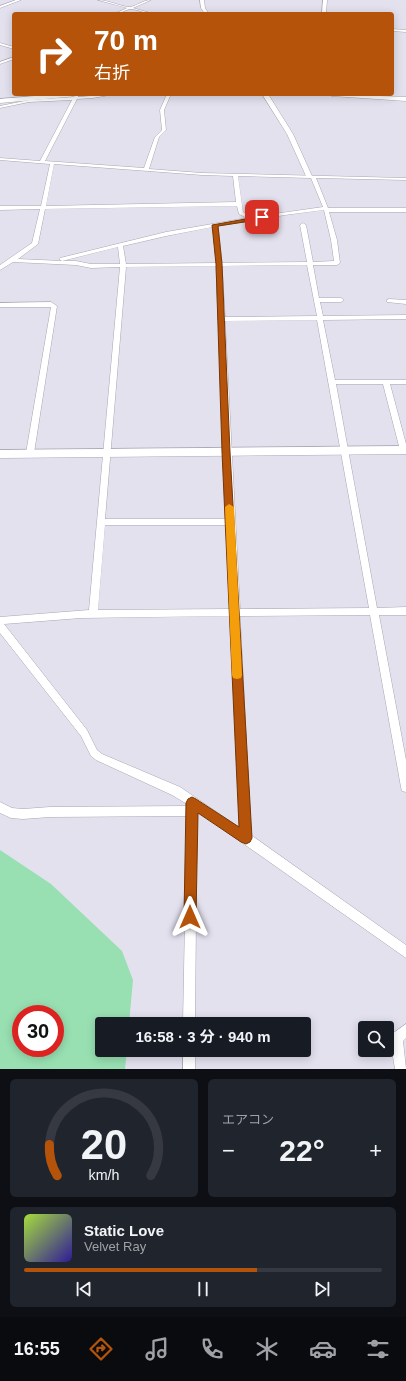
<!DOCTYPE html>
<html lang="ja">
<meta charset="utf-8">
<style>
body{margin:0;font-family:Helvetica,"Noto Sans JP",sans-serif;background:#20242c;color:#f1f3f6;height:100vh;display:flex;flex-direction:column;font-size:15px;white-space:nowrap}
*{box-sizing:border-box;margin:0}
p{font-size:13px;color:#9ea1a6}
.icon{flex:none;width:22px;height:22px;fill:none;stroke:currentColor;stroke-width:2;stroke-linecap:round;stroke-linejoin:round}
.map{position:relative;height:1069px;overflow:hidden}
.details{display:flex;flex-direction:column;gap:10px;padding:10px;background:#0d0f14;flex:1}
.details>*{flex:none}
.top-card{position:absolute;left:12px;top:12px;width:382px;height:84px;border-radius:4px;box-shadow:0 2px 10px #0003;background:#b45309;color:#fff;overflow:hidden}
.tools{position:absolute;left:358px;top:1021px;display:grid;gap:8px}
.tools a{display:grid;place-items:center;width:36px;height:36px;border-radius:4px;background:#171b24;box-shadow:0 2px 10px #0003;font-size:20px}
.speed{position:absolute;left:12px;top:1005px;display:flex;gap:8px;font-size:20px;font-weight:700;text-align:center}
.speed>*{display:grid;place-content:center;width:52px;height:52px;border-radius:50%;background:#171b24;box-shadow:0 2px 10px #0003;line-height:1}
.speed .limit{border:6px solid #d22;background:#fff;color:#111}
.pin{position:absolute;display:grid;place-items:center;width:34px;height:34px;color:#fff;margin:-17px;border-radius:8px;box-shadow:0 2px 6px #0006}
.me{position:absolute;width:44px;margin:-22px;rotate:0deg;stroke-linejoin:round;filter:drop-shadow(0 0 3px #0008)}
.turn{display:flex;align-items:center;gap:14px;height:84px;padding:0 16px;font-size:18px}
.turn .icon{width:52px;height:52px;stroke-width:2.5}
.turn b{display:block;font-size:28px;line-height:34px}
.big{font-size:30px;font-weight:700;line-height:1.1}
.details .widget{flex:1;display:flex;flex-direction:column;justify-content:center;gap:6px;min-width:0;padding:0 14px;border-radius:6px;background:#20242c}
.details .dial{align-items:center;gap:0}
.dial svg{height:104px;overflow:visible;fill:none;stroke:#363941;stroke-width:7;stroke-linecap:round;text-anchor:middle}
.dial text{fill:#f1f3f6;stroke:none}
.song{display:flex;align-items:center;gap:12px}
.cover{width:48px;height:48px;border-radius:6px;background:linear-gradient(135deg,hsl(80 70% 55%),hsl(250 70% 35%))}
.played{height:4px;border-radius:2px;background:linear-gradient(90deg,#b45309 65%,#363941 65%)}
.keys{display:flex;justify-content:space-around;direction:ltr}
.heat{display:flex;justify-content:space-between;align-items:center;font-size:22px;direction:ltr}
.details .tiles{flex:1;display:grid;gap:10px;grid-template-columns:1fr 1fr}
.widget:last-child{grid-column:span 2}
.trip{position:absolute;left:95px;top:1017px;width:216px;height:40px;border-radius:4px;background:#171b24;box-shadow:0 2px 10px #0003;font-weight:700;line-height:40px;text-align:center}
.tab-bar{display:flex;height:64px;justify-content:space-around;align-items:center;background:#090b0e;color:#9ea1a6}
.tab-bar .icon{width:28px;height:28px}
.tab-bar .active{color:#b45309}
.tab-bar b{font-size:18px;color:#f1f3f6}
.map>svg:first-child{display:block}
.green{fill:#98e0b2;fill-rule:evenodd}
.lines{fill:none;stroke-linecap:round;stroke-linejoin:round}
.street-casing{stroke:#a8a6b2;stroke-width:1}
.secondary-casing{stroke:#a8a6b2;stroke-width:1}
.street{fill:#fff;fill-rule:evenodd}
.secondary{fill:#fff;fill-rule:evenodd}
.route{fill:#b45309;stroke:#753606}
.slow{fill:#f59e0b}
</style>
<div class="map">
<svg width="406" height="1069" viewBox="0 0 406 1069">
<rect width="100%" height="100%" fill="#e3e1ee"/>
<!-- green -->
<path class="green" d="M0 850 51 884 122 951 133 980 129 1024H102V1050H127L125 1069H0ZM21 1014H55V1048H21Z"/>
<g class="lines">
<defs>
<g id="street">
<path d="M16 0H21L0 8V6Z"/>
<path d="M98 0C108 0 122 7 130 7 137 6 143 0 151 0L133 8 154 14C146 14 137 9 130 9 125 10 120 14 114 14L127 8Z"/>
<path d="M323 0H327L326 14H322Z"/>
<path d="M392 29 406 30V32L392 31Z"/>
<path d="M0 43 14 47V49L0 45Z"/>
<path d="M14 57V59L0 64V62Z"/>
<path d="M76 94H79L78 97 115 94 93 98 77 99 45 161 144 168 155 137 162 130 160 110 167 94H171L164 110 166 130 159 137 149 169 202 173 406 178V180L316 178 328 208H406V212H329L337 240 340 263 337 265H313L319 298H341L344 300 341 302H320L323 316 406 315V319L323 320 335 380H406V384H390L406 444V452L404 453 400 450 383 384H336L377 608 406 607V615H379L406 760V792L402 791 401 787 370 615 240 616 251 835 406 945V958L197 811 195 1024H183L187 816 50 817 23 819 11 818 0 813V802L12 808 23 809 50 807 187 806V804L172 795 96 760 91 756 81 736 0 633V617L89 610 120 267 91 268 76 265 13 262 0 270V265L32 243 40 209 0 210V206H41L50 164 0 160V158L40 161 72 100 29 102 0 108V106L29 100 74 97ZM54 164 202 175 233 176 236 202 46 206ZM238 176 311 178 323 207 253 217 243 212ZM237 206 239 214 247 218 166 232 60 258 59 259 62 261 18 259 38 244 45 209ZM324 210 331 240 334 261 313 262 306 225 303 223 300 225 307 262 222 263 218 226 285 215ZM213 227 216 263 126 264 123 246 166 236ZM118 247 120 264H91L76 261H62ZM307 265 317 316 225 317 222 266ZM216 266 218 318 217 319 219 320 227 519H105L126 267ZM317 320 369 608 240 609 225 321ZM105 525H227L231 609 98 610ZM231 616 240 828 180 787 102 754 97 750 87 730 4 624 81 618Z"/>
<path d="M389 299 406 300V304L387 302V300Z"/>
<path d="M51 302 57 306 34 453 30 456 26 453 51 307H0V303Z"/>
<path d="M406 1024V1038L403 1041 406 1069H395L390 1038 392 1034Z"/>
<rect x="183" y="1050" width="12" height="19"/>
</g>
<g id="secondary">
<path d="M200 0H204L205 8 209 14H205L201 8Z"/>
<path d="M58 94H81L78 96 0 103V99Z"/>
<path d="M262 94H268L293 134 312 176 311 177 306 176 287 134Z"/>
<path d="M329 94 406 97V101L332 96Z"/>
<path d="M406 446V454L0 458V450Z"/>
</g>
</defs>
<!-- street casing -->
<use href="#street" class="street-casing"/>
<!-- secondary casing -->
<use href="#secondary" class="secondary-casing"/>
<!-- street -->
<use href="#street" class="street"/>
<!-- secondary -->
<use href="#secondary" class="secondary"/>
</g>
<!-- route -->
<path class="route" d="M262 216 265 217 264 219 218 226 222 264 230 452 252 838 250 842 246 844 241 842 198 813 196 917 194 922 190 924 185 922 184 917 186 803 188 799 192 797 196 799 239 827 222 452 216 264 212 225Z"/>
<!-- slow -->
<path class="slow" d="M229 504 234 507 242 675 241 678 237 679 233 678 232 675 225 507Z"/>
</svg>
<div class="tools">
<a><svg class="icon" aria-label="search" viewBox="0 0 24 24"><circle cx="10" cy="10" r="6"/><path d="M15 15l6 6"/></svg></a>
</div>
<div class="speed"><div class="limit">30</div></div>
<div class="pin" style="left:262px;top:217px;background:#d93025"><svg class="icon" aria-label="arrive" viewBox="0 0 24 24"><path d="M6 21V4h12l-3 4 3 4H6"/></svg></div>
<svg class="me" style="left:190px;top:917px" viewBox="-20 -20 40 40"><path d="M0-17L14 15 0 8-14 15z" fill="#b45309" stroke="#fff" stroke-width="4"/></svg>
<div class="trip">16:58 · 3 分 · 940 m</div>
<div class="top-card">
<div class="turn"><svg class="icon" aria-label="right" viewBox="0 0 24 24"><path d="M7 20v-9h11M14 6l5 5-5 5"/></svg><div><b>70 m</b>右折</div></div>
</div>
</div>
<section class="details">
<div class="tiles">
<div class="widget dial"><svg viewBox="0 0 100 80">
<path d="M14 69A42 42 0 1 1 86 69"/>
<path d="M14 69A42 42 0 0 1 8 45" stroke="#b45309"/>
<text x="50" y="56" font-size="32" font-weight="700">20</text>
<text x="50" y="72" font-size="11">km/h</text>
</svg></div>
<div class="widget"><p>エアコン</p>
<div class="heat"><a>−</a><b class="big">22°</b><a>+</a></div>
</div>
<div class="widget">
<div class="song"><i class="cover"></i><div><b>Static Love</b><p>Velvet Ray</p></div></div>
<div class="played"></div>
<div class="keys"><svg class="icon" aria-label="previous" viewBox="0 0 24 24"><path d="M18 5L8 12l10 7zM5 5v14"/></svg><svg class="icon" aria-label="pause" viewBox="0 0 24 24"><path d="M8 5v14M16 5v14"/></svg><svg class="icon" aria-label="next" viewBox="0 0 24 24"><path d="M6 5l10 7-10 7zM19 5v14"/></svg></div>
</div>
</div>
</section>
<nav class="tab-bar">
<b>16:55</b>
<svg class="icon active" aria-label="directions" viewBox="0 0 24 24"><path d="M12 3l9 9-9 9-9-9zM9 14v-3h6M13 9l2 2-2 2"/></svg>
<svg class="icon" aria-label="music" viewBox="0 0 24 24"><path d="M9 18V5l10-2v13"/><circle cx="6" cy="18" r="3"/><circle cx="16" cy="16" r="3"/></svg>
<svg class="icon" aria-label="phone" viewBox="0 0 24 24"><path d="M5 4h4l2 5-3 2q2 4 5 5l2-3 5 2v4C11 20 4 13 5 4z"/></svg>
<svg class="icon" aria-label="climate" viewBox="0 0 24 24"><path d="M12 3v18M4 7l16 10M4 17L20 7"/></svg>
<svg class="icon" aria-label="car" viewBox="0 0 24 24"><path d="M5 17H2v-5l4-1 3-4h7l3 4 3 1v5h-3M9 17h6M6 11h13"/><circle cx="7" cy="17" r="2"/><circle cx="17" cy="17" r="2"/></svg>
<svg class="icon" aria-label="filters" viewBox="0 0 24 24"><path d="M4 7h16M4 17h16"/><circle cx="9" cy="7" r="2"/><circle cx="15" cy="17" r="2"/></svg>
</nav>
